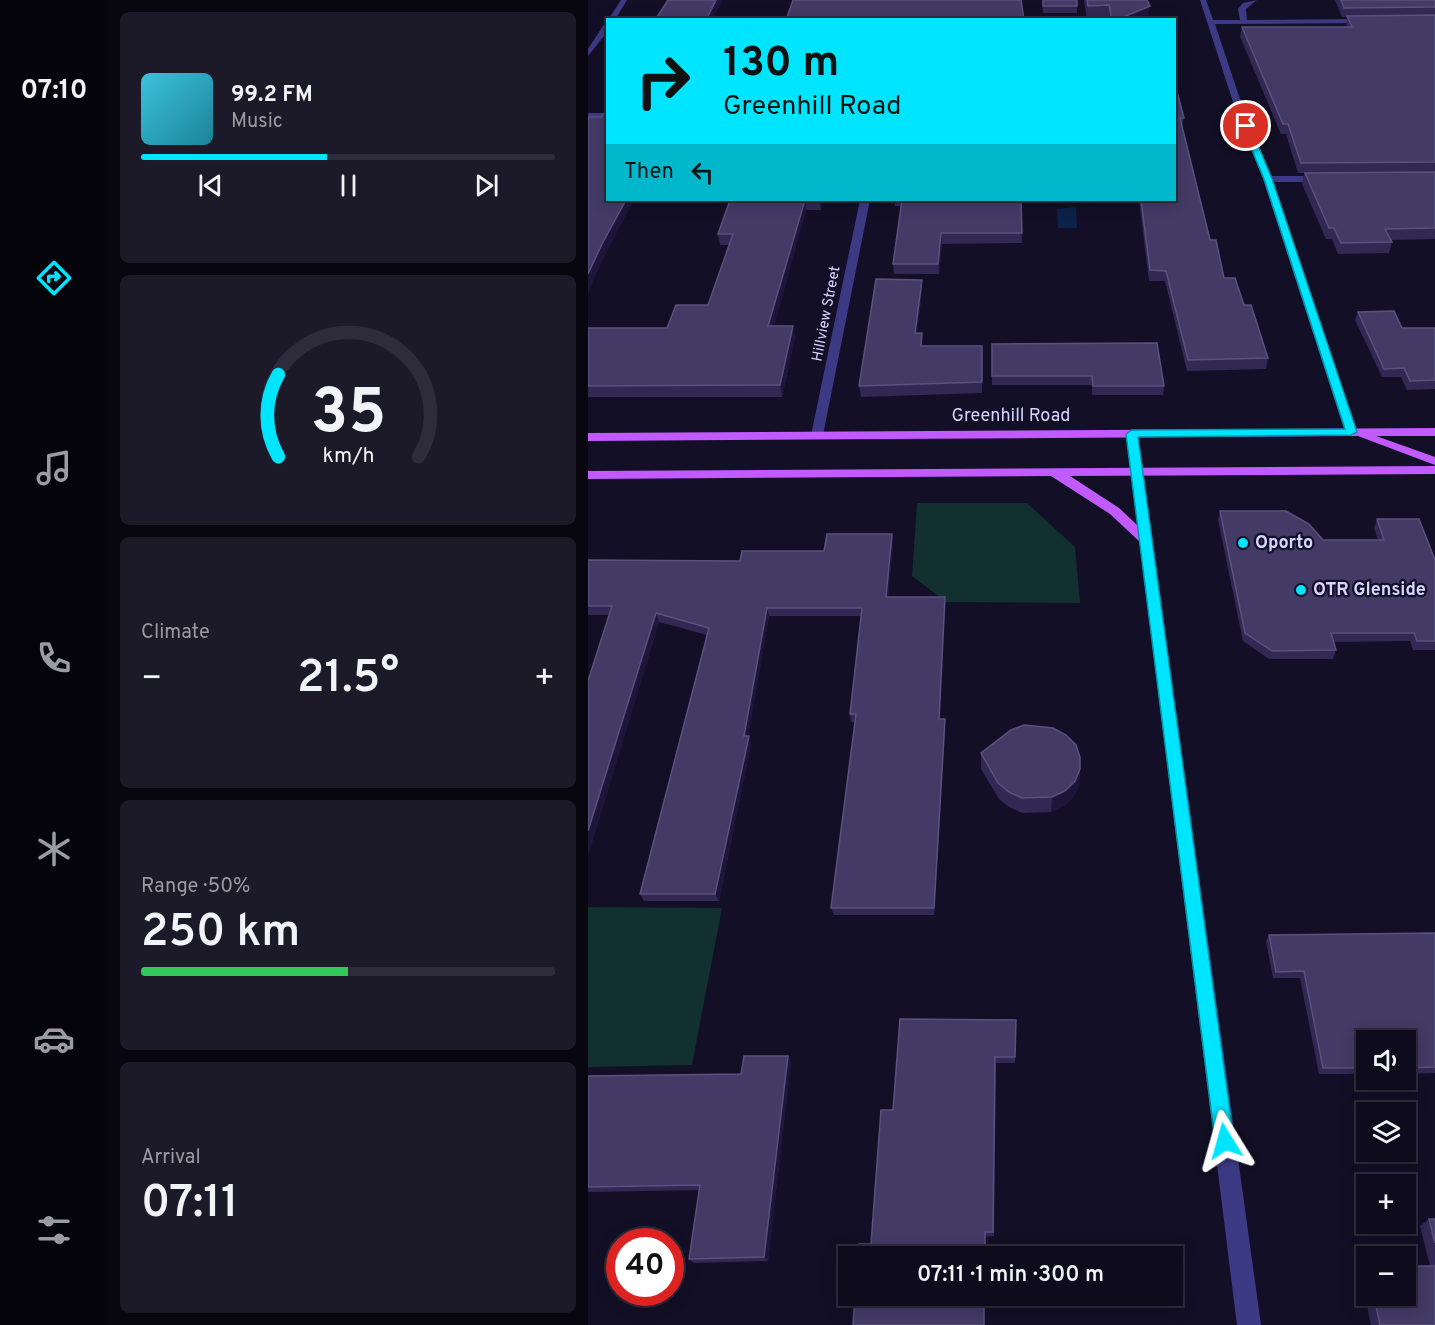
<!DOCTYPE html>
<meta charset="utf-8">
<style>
body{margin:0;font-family:Overpass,sans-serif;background:#1c1929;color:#f1f3f6;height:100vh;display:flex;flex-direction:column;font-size:22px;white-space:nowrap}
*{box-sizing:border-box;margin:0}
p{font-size:20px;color:#9b9ba3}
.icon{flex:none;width:33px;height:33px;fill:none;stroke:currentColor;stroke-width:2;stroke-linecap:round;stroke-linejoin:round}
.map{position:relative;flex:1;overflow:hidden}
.sheet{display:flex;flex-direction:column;gap:12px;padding:12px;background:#08060f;width:480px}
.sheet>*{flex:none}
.banner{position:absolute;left:18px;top:18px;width:570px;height:183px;border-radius:0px;box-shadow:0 3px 15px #0003,0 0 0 2px #2e2b3b;background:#00e5ff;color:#111;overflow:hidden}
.buttons{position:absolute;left:768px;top:1030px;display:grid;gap:12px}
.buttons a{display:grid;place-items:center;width:60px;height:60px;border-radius:0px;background:#0e0b1c;box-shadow:0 3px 15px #0003,0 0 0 2px #2e2b3b;font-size:30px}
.speed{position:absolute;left:18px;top:1228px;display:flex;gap:12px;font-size:30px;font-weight:700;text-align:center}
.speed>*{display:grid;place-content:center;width:78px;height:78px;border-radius:50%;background:#0e0b1c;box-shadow:0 3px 15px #0003,0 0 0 2px #2e2b3b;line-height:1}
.speed .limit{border:9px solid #d22;background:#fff;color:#111}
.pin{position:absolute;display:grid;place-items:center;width:51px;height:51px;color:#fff;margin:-26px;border:3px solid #fff;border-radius:50%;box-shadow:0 2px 6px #0007}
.me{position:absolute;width:66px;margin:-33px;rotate:352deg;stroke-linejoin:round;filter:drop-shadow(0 0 4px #0008)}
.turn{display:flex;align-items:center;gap:21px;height:126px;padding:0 18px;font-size:27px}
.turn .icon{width:78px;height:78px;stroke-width:2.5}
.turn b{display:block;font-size:42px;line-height:51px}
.then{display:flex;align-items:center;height:57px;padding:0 18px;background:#0003;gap:12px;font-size:22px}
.big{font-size:45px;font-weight:600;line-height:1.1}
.sheet .tile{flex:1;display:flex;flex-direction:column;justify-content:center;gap:9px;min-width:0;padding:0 21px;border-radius:9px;background:#1c1929}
.sheet .dial{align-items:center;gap:0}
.dial svg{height:156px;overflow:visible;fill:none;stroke:#2e2b3b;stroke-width:7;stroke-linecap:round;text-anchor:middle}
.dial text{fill:#f1f3f6;stroke:none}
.song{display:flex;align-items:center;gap:18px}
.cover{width:72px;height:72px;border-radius:9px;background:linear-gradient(135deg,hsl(190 70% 55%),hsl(190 70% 35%))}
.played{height:6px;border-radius:3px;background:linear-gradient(90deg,#00e5ff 45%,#2e2b3b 45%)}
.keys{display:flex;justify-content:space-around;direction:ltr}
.heat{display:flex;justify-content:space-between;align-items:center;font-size:33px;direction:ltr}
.charge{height:9px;border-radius:4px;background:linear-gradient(90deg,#34c759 50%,#2e2b3b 0)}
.trip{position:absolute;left:250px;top:1246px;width:345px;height:60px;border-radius:0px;background:#0e0b1c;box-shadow:0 3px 15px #0003,0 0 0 2px #2e2b3b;font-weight:600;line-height:60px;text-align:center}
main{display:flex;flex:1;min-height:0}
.tab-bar{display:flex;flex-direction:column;width:108px;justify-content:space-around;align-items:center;background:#06040b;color:#9b9ba3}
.tab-bar .icon{width:42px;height:42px}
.tab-bar .on{color:#00e5ff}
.tab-bar b{font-size:27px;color:#f1f3f6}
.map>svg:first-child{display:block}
.green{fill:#12302f}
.water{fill:#0c2248}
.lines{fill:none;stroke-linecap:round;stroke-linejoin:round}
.minor{fill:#3d3a85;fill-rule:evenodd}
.major{fill:#c25bff;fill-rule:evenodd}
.wall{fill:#312854}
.shaded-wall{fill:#1d163a}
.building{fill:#433a66;stroke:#5a527e;stroke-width:1.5}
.route{fill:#00e5ff;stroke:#0095a6;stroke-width:1.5}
.poi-dot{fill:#00e5ff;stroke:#130f26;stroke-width:2}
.labels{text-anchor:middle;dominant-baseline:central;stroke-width:4.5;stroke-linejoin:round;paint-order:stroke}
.far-street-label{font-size:15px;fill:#d9d4ff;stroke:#130f26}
.street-label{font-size:18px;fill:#d9d4ff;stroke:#130f26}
.poi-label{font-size:18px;font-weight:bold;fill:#d9d4ff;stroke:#130f26;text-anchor:start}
</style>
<main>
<nav class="tab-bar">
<b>07:10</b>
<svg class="icon on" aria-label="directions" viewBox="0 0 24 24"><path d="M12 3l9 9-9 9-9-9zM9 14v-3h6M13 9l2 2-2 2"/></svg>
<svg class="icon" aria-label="music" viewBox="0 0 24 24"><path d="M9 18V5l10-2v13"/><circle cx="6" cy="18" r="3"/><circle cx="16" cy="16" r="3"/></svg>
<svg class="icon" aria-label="phone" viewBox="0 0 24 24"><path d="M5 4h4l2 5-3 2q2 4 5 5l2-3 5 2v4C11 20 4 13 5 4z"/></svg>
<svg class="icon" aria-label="climate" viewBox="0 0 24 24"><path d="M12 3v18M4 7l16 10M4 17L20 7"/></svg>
<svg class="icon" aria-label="car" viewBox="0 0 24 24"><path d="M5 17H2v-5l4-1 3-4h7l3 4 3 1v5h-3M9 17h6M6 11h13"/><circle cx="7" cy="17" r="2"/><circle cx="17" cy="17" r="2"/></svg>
<svg class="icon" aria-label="filters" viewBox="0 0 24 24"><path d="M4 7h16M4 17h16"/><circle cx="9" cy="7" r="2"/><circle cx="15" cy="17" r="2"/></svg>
</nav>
<section class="sheet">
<div class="tile">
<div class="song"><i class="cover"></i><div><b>99.2 FM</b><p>Music</p></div></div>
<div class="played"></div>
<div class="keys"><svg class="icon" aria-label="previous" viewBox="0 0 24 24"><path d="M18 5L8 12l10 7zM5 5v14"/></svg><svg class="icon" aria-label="pause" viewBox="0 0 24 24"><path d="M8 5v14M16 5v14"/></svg><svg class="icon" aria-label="next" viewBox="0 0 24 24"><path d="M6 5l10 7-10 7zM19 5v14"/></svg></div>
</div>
<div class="tile dial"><svg viewBox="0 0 100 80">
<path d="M14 69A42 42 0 1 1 86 69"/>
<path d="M14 69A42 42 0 0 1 14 27" stroke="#00e5ff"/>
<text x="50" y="56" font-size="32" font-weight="700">35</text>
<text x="50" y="72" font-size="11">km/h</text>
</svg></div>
<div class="tile"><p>Climate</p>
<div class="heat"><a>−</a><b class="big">21.5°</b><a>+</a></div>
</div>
<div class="tile"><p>Range · 50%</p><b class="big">250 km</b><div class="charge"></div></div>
<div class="tile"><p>Arrival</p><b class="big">07:11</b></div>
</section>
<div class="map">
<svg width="847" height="1325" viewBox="0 0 847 1325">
<rect width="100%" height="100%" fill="#130f26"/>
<!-- green -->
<g class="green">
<path d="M329 503H439L487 547 492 603 358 602 324 576Z"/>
<path d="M0 907 134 908 104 1065 0 1067Z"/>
</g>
<!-- water -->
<path class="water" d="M488 207 489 228H470L469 209Z"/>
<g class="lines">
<!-- minor -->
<g class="minor">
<path d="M33 0H39L27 20H20Z"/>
<path d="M612 0H618L625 20H652L650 9 655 3 669 0 658 9 659 20 779 19 783 21 779 23 627 24 655 108 683 176H734L739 179 734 182H685L769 432 767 435H759L757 432 675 179 647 108Z"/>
<path d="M17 23H20V31L0 56V49Z"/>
<rect x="0" y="113" width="20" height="6"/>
<path d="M272 200H282L235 435 229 439 223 435Z"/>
<path d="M544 430 550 434 673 1325H649L538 434Z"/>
</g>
<!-- major -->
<g class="major">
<path d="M847 428V436H788L847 457V465L770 436 0 441V433Z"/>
<path d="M847 466V474L482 476 531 508 564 539 557 544 552 542 522 514 463 476 0 479V471Z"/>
</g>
</g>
<!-- wall -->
<g class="wall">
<path d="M454 0H489V13H455Z"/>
<path d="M496 0H559L560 20 499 19Z"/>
<path d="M747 0H847V239L803 240 804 242 801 253 750 254 744 239H738L714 184 716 173H710L698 134H693L652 37 654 27H758L759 17H754Z"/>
<path d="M586 80 596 118 594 127 622 240 636 278 656 305 680 358 678 369 599 371 577 281H561L551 200H586Z"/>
<path d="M142 200H235L233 210H218L186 326 207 337 194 397H0V328H79L120 305 142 245H132L130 234Z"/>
<path d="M306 200H433L434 243 354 244 351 274H306L305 264 313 206H307Z"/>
<path d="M334 280V290L329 333 334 346H394V393L273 397 271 386Z"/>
<path d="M770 312 814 328H847V389L819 390 813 377H794L767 320Z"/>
<path d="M404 344 576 386 575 395H504V385H404Z"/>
<path d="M632 511 735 540H790L786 528 789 519 847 560V650H825L822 641 746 642 748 650 745 659H681L655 641 630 520Z"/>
<path d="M304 534 305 543 300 597H357V605L352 719 357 728 346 915H246L243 908 267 722H263L262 714 273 616H181L160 736 163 744 131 901H56L52 894 119 635 71 622 0 855V681L21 615H0V560L152 561 236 551Z"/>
<path d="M393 753 492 769 491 785 485 797 476 806 463 812 434 813 421 807 411 799 393 769Z"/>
<path d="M847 933V1073L818 1074V1041H778V1074H731L712 978H685L678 942 681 935Z"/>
<path d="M428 1020 427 1063H408L406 1236 283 1244 305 1110Z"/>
<path d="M203 1062 180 1261 105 1263 101 1259 111 1190 0 1192V1076L153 1074Z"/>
<path d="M841 1219H847V1325H783L772 1272 778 1267V1296H818L842 1266 832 1226Z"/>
</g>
<!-- shaded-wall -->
<g class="shaded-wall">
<path d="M128 0H135L124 20H118Z"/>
<path d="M562 6 560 20H528Z"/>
<path d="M38 200H46L17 255 0 293V274L14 244Z"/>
<path d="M217 200 218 210 183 337 180 326Z"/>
<path d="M231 200H235L233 210Z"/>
<path d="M353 233 354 244 351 274 350 264Z"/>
<path d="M334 280V290L328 344 327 333Z"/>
<path d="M205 326 207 337 194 397 192 385Z"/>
<path d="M304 534 305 543 299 606 298 597Z"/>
<path d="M357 597V605L352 728 351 719Z"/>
<path d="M179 608 181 616 159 744 156 736Z"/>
<path d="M68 613 71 622 0 855V831Z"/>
<path d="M357 719V728L346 915V908Z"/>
<path d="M161 736 163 744 131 901 127 894Z"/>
<path d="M492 769 491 785 485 797 476 806 463 812 464 797Z"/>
<path d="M200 1056 203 1062 180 1261 176 1257Z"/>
</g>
<!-- building -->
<g class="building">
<path d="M80 0H128L118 20H67Z"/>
<path d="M205 0H433L436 20H198Z"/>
<rect x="455" y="0" width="34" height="6"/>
<path d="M499 0H559L562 6 528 20H524L521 5 500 6Z"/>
<path d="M753 0H847V7L756 8Z"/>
<path d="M847 15V162L713 163 700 124H695L654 27H764L759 16Z"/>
<path d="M586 80 596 118H592L622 240H628L636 278H647L656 305H663L680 358 600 360 578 271 562 270 553 200H586Z"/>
<path d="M20 109V200H38L14 244 0 274V118L1 117H13Z"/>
<path d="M847 172V228L797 229 804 242 753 243 746 228H741L717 173Z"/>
<path d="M142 200H231H217L180 326H205L192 385 0 386V328H79L88 305H120L145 234H130Z"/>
<path d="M314 200H433L434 233H353L350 264H305Z"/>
<path d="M288 279 334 280 327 333H334L333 346H394V382L271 386Z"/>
<path d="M806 311 814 328H847V380L822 381 816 368 796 369 770 312Z"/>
<path d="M569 343 576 386H505L504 376H404V344Z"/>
<path d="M632 511H698L721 524 735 540H796L789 519H831L847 560V641H829L826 633H743L748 650 684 651 657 633Z"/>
<path d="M239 534H304L298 597H357L351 719H357L346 908H243L268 714H262L274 608H179L156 736H161L127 894H52L121 628 68 613 0 831V681L24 606H0V560L152 561 154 551H236Z"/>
<path d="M436 725 465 728 478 735 488 745 492 757V769L487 781 477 791 464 797 434 798 421 792 410 783 393 753 423 730Z"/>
<path d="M847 933V1067L818 1068V1041H778V1068H735L716 971 688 972 681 935Z"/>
<path d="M312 1019 428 1020 427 1057H407L405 1232H397V1257H270L271 1244H283L293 1110H305Z"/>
<path d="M156 1056H200L176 1257 101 1259 112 1185 0 1187V1076L153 1074Z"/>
<path d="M841 1219H847V1243Z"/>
<path d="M818 1266H847V1325H792L786 1296H818Z"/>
<path d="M267 1296H396V1325H265Z"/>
</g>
<!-- route -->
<path class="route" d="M658 124 662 126 684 179 769 432 763 435 550 437 646 1141 643 1148 637 1151 630 1148 627 1141 538 434 544 430 757 429 676 179 654 126Z"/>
<!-- markers -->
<g class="poi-dot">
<circle cx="655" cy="543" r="6"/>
<circle cx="713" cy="590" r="6"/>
</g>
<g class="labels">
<!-- far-street labels -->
<g class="far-street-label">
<text transform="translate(239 314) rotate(-79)">Hillview Street</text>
</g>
<!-- street labels -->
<g class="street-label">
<text x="423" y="416">Greenhill Road</text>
</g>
<!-- poi labels -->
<g class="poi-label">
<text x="667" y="543">Oporto</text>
<text x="725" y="590">OTR Glenside</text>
</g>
</g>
</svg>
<div class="buttons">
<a><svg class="icon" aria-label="sound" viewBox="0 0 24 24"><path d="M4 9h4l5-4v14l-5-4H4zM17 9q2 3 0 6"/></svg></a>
<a><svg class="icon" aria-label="layers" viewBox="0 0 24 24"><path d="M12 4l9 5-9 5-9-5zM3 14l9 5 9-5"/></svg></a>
<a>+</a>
<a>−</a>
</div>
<div class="speed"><div class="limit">40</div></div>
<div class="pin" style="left:658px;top:126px;background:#d93025"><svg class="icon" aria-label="arrive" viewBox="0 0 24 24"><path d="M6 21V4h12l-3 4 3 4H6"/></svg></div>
<svg class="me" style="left:637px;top:1141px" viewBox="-20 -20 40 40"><path d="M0-17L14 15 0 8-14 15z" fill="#00e5ff" stroke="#fff" stroke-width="4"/></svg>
<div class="trip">07:11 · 1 min · 300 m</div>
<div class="banner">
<div class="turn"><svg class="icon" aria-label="right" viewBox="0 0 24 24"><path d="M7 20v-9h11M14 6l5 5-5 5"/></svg><div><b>130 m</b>Greenhill Road</div></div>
<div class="then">Then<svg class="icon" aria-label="left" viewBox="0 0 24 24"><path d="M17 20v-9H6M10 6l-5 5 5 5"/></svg></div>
</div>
</div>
</main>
